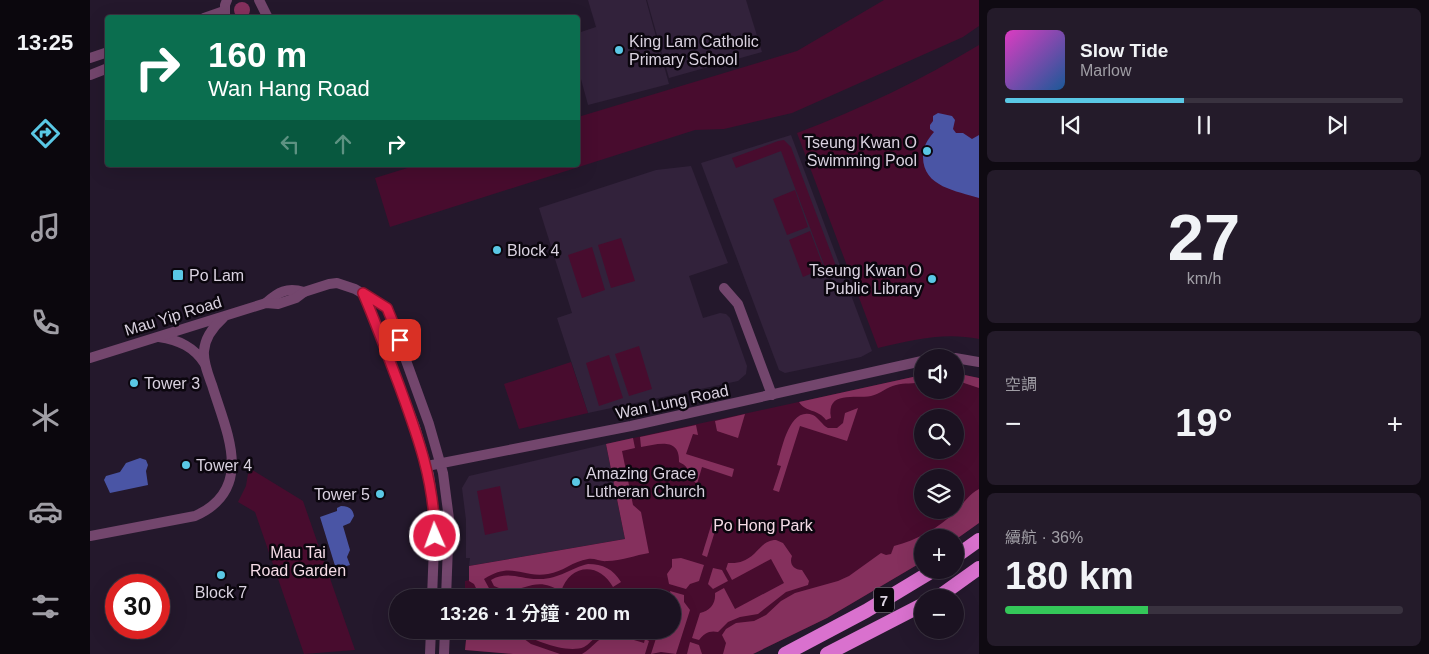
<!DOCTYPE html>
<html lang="zh-TW">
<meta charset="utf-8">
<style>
body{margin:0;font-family:Helvetica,"Noto Sans TC",sans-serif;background:#241b2a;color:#f1f3f6;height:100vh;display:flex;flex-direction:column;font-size:19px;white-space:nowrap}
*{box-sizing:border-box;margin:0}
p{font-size:16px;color:#a09ea5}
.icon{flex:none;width:28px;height:28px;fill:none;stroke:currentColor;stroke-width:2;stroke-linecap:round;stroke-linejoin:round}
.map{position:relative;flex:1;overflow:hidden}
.drawer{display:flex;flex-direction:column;gap:8px;padding:8px;background:#0f0a12;width:450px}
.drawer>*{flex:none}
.hud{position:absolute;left:15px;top:15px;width:475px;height:152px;border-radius:5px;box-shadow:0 5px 20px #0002,0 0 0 1px #39323f;background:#0b6e4f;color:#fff;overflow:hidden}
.fabs{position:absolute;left:824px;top:349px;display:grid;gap:10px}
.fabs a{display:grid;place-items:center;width:50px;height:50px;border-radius:50%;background:#1b1221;box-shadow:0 5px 20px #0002,0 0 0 1px #39323f;font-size:25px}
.speed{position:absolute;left:15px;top:574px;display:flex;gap:10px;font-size:25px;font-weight:700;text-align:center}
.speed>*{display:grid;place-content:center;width:65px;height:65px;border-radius:50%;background:#1b1221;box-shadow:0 5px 20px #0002,0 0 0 1px #39323f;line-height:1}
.speed .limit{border:8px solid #d22;background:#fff;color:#111}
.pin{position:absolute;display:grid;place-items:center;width:42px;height:42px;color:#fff;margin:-21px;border-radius:10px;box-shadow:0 2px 8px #0006}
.me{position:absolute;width:55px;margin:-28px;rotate:358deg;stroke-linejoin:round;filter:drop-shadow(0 0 4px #0008)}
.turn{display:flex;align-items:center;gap:18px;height:105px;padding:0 20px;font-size:22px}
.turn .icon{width:65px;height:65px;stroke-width:2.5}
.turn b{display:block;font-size:35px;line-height:42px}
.lanes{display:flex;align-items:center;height:48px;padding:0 20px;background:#0003;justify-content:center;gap:25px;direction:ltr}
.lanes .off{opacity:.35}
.big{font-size:38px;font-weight:600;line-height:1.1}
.drawer .card{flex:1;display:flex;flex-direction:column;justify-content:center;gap:8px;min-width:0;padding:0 18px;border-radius:8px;background:#241b2a}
.drawer .dial{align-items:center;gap:0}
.dial b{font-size:65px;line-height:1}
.song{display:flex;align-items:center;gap:15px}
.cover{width:60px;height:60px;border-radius:8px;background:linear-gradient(135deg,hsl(310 70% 55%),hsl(210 70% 35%))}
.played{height:5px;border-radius:2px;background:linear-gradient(90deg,#5ac8e5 45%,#39323f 45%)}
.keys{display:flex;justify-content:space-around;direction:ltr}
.heat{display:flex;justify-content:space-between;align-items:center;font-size:28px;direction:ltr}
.charge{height:8px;border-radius:4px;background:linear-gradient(90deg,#34c759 36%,#39323f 0)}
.trip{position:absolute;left:299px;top:589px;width:292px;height:50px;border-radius:25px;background:#1b1221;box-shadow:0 5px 20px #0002,0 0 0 1px #39323f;font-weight:600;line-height:50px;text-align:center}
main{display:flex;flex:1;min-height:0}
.dock{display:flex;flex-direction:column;width:90px;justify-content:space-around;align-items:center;background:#0b070d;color:#a09ea5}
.dock .icon{width:35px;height:35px}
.dock .on{color:#5ac8e5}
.dock b{font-size:22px;color:#f1f3f6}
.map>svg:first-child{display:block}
.built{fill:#32223b}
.green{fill:#480c2e;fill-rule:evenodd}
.forest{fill:#85305d}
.water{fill:#4a55a5}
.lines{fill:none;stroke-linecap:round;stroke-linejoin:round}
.minor{stroke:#73466d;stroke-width:10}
.trunk{stroke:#d971ce;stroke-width:14}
.route-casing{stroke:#92132f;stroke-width:12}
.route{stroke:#e11d48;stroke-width:9}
.poi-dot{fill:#5ac8e5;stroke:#0b060e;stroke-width:2}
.labels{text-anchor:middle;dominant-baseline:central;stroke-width:5;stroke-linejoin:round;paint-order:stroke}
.shield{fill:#0b060e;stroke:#9c95a1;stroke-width:1}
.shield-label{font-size:15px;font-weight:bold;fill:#dad2e0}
.poi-label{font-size:16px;fill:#dad2e0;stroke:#0b060e;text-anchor:start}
.street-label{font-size:16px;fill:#dad2e0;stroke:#0b060e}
.park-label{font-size:16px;fill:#f5dbe6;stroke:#0b060e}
</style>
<main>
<nav class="dock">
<b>13:25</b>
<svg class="icon on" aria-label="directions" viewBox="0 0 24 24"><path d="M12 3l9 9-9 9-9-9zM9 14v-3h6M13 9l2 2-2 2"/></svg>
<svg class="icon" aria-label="music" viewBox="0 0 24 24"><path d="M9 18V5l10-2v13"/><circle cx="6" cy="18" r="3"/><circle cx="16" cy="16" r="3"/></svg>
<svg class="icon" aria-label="phone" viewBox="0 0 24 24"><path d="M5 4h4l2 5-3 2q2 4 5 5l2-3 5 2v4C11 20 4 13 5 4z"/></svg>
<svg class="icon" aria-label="climate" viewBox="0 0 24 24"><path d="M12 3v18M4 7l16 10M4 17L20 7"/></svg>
<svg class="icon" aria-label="car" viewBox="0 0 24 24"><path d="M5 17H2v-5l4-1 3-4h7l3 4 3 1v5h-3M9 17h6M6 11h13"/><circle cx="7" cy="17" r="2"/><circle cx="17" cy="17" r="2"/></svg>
<svg class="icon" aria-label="filters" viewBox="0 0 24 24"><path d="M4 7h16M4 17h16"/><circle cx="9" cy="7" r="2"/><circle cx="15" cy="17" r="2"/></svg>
</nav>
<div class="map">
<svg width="889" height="654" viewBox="0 0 889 654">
<rect width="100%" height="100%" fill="#24182c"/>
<!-- built -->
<g class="built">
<path d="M498 0H556L579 84 498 105 488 68V33L506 27Z"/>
<path d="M557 0H656L672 52 579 78Z"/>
<path d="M701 135 782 351 771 357 695 373 689 370 611 163Z"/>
<path d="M601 166 638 263 599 276 613 318 630 313 636 314 640 318 657 366 656 374 648 381 498 413 467 318 482 313 449 208 566 170Z"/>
<path d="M516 444 535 539 379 566 380 558H376V520L372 488 379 476Z"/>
</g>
<!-- green -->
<g class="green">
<path d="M794 0H889V26L873 37 702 113 634 129 605 130 300 227 285 178 327 165H488V117L707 51Z"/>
<path d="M889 45V339C854 332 822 340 788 348L707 133C771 109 831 80 889 45Z"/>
<path d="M694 140 701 147 746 266 736 270 691 151 646 168 642 158 688 141Z"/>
<path d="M705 190 718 227 697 235 683 199Z"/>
<path d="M720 231 734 268 713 277 699 240Z"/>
<path d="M531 238 545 281 521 288 508 245Z"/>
<path d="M502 247 515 290 492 298 478 255Z"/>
<path d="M549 346 562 389 539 396 525 354Z"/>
<path d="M519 355 533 398 509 406 496 363Z"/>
<path d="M481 362 498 413 429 429 414 384Z"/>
<path d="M865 373 889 378V523L865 540V538H832V562L737 618 663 654H423L375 650 377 630H582V598H375V581L379 580V566L535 539 516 444 832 375V390H865ZM832 418H865V450H832ZM832 478H865V510H832Z"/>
<path d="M159 468 213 501 265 650 214 654 165 512 148 502 156 486Z"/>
<path d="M410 486 418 530 395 535 387 491Z"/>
</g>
<!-- forest -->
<g class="forest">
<circle cx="152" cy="10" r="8"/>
<path d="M865 373 889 378V388L865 380Z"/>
<path d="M832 375V381C823 385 815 382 806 385 797 387 790 394 781 396 765 399 736 390 741 418L736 420C728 409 715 412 709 402Z"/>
<path d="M768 408 757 441 710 426 689 492 683 490 691 466 687 465C692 449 699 406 723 415 729 418 732 425 738 428H747L753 423 755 413Z"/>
<path d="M655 414 648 438 627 431 625 421Z"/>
<path d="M606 425 608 435 603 434 596 454 644 469 642 477 612 467 607 484C598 476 602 468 589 462 590 437 568 444 551 447L550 437Z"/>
<path d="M543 438 545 448 532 451 543 505 551 512 559 553C546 555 531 561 517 561 511 562 505 558 498 559 483 561 473 572 458 574 431 578 422 561 394 579L400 590 401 597 387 590 384 584 379 581V566L535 539 516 444Z"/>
<path d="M889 489V523L865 540V538H832V562L737 618 663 654H633L636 643 632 635 636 629 646 623 664 621 676 615 691 601 705 593 748 581 759 576 791 553 796 555 801 554 804 546C827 540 849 528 866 511 874 503 879 494 889 489Z"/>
<path d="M624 516 629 518 617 557 612 555Z"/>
<path d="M686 540 693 543 702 556C699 563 703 570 712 570L719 581 718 585 696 592 668 614 650 617 638 622 628 632C620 630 614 633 609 640L602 638 610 613C620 611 626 604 625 593L634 588 645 609 694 583 681 559 642 580 636 569 638 563C667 565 667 540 686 540Z"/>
<path d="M591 558 614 565 609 581 600 584 596 589 579 584 577 574 582 567V559Z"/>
<path d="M498 564C513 564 523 569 531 582L523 587C509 561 479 564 471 592 443 572 432 599 404 586L401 580C418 570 432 580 450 579 469 579 481 568 498 564Z"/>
<path d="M623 568 632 570 638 581 623 589 618 584Z"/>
<path d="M580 591 594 595V602L600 610 586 654 571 652 561 654 568 632 587 629Z"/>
<path d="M377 630H392L400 635 405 636 421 632 426 633 441 644 470 654H423L375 650Z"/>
<path d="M429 630H465L469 637C476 640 481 636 485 630H519C507 632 504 641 494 647 478 654 442 641 429 630Z"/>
<path d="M519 635H527L554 643 555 639 559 641 555 654H492C502 649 507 638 519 635Z"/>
<path d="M600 642 609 645 612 654H597Z"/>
</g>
<!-- water -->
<g class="water">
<path d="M848 113 862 116 865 120 863 129 866 133H873L882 139 889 135V198C867 191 833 187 833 157 833 147 837 140 844 132L840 129V125L843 121V116Z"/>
<path d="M50 458 56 460 58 465 56 471 58 485 20 493 14 480 16 476 30 472 36 463Z"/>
<path d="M251 506C259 506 263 509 264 516L260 523 253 526 260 550 257 557 260 565 246 569 230 517 247 511V508Z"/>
</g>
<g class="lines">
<!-- minor -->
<g class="minor">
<path d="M169 0 178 18"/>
<path d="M135 17V5L137 0"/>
<path d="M114 18 134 11"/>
<path d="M0 58 18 52"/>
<path d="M0 75 18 68"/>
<path d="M634 288 648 304 682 395"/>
<path d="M273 293 292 340 325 427 339 475 345 519 342 598"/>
<path d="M176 303C188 292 197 287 214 292"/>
<path d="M69 337C89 340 104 347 115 364"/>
<path d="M0 358 176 303 188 304 206 298 214 292 239 284 247 283 265 289 297 308 339 424 353 473 359 519 356 598"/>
<path d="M865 358 889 362"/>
<path d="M337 466 541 426 832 361"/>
<path d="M0 536 105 516C166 489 136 431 122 385 118 374 113 362 114 351 115 337 123 327 133 318"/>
<path d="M340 654 341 630"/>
<path d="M354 654 355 630"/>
</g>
<!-- trunk -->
<g class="trunk">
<path d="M865 557 889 540"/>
<path d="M847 598 889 568"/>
<path d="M695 654 776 611 844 570"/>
<path d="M737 654 832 605"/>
</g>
</g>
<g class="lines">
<defs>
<path id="route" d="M310 340 297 308 273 293C286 323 297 354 309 385 328 437 344 480 345 536"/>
</defs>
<!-- route casing -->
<use href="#route" class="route-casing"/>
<!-- route -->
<use href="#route" class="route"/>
</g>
<!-- markers -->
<g class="poi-dot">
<circle cx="529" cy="50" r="5"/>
<circle cx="837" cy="151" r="5"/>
<circle cx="407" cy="250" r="5"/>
<rect x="82" y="269" width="12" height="12" rx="2.5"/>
<circle cx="842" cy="279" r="5"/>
<circle cx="44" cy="383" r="5"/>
<circle cx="96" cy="465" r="5"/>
<circle cx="486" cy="482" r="5"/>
<circle cx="290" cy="494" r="5"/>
<circle cx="131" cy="575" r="5"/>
</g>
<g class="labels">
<!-- shield labels -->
<rect class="shield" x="784" y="587.5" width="20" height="25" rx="4"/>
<g class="shield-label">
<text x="794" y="600">7</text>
</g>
<!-- poi labels -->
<g class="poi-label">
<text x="539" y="41">King Lam Catholic<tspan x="539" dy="18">Primary School</tspan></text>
<text x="827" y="142" text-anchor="end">Tseung Kwan O<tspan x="827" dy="18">Swimming Pool</tspan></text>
<text x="417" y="250">Block 4</text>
<text x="832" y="270" text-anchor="end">Tseung Kwan O<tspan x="832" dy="18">Public Library</tspan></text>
<text x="99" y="275">Po Lam</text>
<text x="54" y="383">Tower 3</text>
<text x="106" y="465">Tower 4</text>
<text x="496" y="473">Amazing Grace<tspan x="496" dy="18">Lutheran Church</tspan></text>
<text x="280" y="494" text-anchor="end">Tower 5</text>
<text x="131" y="592" text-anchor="middle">Block 7</text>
</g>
<!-- street labels -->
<g class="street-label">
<text transform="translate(83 316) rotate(-17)">Mau Yip Road</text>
<text transform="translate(582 402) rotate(-12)">Wan Lung Road</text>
</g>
<!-- park labels -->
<g class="park-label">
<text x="673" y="525">Po Hong Park</text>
<text x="208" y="552">Mau Tai<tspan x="208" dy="18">Road Garden</tspan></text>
</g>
</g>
</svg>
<div class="fabs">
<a><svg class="icon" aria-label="sound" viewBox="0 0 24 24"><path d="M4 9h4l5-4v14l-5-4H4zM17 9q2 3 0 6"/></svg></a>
<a><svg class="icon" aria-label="search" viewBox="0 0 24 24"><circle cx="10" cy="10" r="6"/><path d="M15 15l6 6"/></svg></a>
<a><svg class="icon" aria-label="layers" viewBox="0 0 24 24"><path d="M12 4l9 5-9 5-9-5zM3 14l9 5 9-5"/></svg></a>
<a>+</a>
<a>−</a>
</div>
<div class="speed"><div class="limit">30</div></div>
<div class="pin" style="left:310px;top:340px;background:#d93025"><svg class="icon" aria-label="arrive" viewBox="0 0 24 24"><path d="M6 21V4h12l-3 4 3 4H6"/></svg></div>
<svg class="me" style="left:345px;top:536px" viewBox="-20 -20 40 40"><circle r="17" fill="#e11d48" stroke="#fff" stroke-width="3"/><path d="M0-11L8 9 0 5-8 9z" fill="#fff"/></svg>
<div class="trip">13:26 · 1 分鐘 · 200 m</div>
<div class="hud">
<div class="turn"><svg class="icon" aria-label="right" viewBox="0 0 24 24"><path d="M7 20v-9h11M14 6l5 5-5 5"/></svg><div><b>160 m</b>Wan Hang Road</div></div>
<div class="lanes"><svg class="icon off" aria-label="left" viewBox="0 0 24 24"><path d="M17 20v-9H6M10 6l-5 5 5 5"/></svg><svg class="icon off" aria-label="ahead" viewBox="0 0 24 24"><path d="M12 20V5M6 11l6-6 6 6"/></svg><svg class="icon" aria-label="right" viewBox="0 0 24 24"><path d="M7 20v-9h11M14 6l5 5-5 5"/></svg></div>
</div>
</div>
<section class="drawer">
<div class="card">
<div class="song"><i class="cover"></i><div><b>Slow Tide</b><p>Marlow</p></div></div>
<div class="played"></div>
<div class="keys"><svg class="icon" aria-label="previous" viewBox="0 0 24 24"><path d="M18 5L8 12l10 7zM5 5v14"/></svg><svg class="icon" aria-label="pause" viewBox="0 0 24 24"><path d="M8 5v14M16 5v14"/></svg><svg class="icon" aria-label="next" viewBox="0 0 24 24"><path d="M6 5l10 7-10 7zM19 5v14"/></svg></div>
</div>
<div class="card dial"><b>27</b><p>km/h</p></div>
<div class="card"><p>空調</p>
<div class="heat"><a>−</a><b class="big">19°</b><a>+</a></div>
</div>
<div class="card"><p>續航 · 36%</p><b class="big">180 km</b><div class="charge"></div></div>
</section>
</main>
